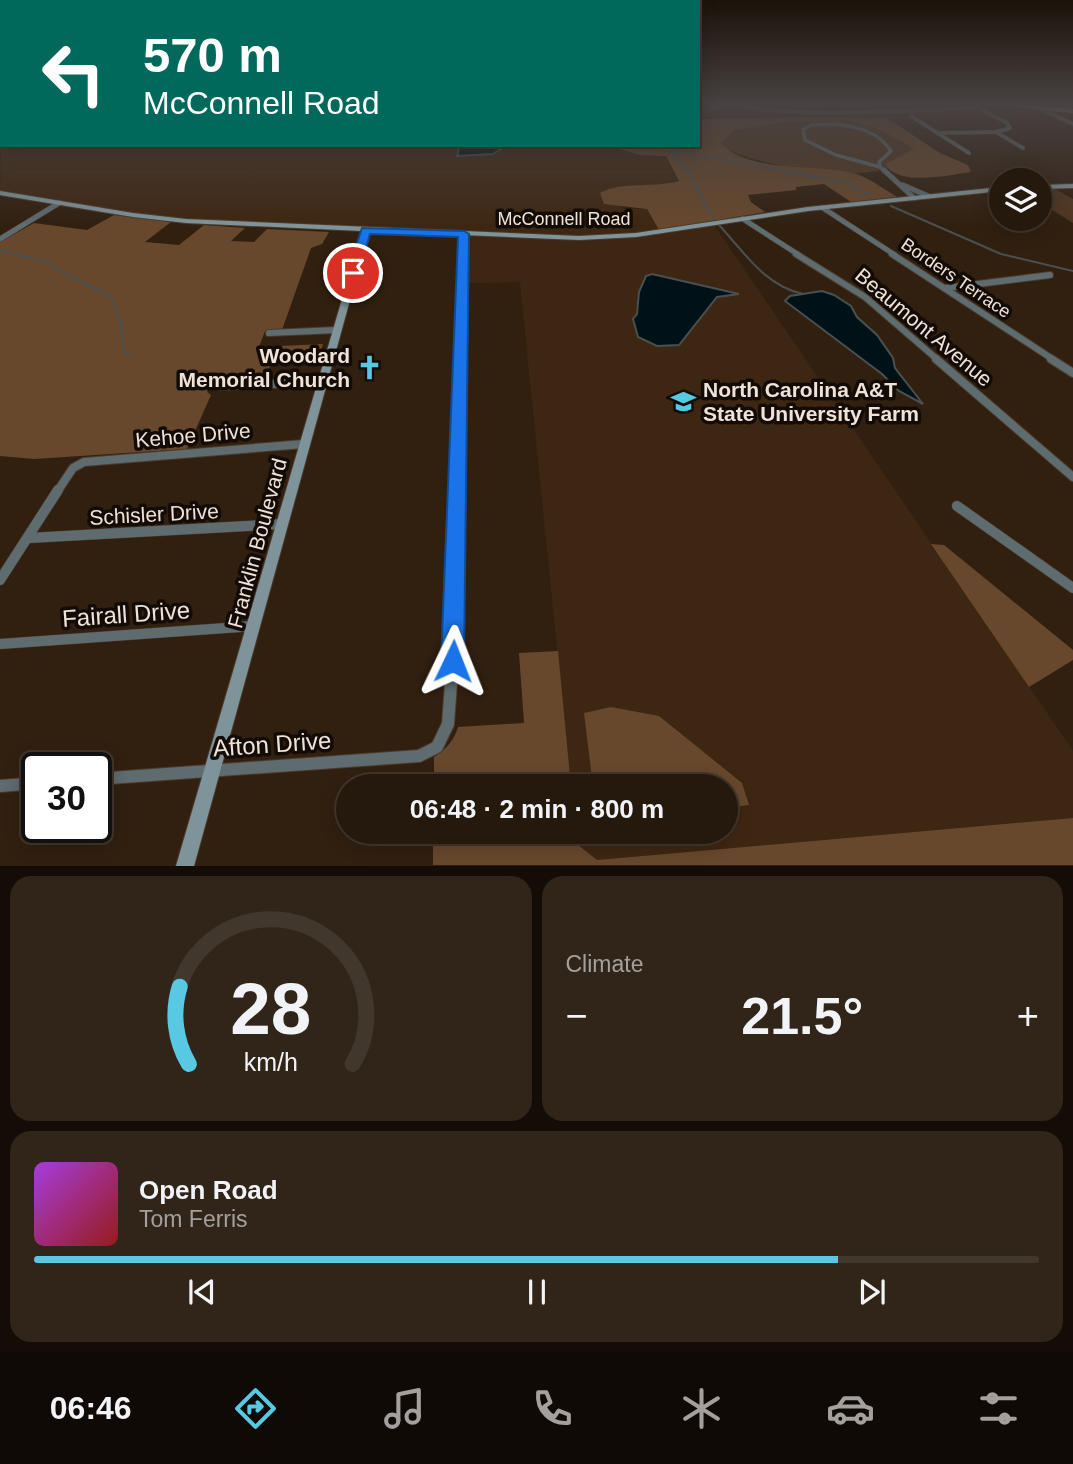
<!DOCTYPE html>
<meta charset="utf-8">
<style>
body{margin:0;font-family:Arial,sans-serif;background:#31251a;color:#f1f3f6;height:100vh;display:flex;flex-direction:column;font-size:26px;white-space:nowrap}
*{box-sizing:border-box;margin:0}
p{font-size:23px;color:#a3a09d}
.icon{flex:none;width:38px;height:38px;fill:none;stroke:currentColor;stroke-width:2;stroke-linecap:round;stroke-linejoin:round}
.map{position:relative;height:866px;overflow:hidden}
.panel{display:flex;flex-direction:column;gap:10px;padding:10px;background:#140d07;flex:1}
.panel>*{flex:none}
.top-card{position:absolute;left:0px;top:0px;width:700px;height:147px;box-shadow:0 4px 18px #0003,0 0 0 2px #42372d;background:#00695c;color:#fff;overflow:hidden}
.tools{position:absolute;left:989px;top:168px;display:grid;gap:14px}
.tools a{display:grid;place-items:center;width:63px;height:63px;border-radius:50%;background:#25180c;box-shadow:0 4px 18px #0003,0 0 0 2px #42372d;font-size:35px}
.speed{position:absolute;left:21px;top:752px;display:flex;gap:14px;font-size:35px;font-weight:700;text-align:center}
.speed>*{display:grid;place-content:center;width:91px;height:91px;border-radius:50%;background:#25180c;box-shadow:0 4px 18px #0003,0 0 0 2px #42372d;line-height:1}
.speed .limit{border:4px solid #111;border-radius:10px;background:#fff;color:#111}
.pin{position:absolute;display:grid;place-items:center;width:60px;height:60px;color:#fff;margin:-30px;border:4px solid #fff;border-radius:50%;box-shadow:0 2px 7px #0007}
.me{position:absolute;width:77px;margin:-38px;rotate:2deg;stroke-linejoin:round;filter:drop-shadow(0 0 5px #0008)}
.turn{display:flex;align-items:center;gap:24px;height:147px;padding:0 28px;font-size:32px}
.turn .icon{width:91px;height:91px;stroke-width:2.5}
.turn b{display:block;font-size:49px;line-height:60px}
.big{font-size:52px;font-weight:700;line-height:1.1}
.panel .card{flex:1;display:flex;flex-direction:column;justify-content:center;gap:10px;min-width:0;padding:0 24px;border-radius:21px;background:#31251a}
.panel .dial{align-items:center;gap:0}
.dial svg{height:182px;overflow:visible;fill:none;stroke:#42372d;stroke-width:7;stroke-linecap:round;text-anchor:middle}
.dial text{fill:#f1f3f6;stroke:none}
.song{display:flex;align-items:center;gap:21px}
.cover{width:84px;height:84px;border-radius:10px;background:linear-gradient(135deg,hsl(280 70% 55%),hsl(0 70% 35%))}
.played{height:7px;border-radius:4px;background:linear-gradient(90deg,#57c9e3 80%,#42372d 80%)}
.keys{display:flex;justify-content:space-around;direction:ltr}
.heat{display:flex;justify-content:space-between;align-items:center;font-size:38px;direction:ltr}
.panel .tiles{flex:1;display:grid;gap:10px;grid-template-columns:1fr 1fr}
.card:last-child{grid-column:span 2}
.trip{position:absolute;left:336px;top:774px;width:402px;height:70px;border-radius:35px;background:#25180c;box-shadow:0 4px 18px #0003,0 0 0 2px #42372d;font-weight:700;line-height:70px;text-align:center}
.menu{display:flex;height:112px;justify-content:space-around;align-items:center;background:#0f0a05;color:#a3a09d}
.menu .icon{width:49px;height:49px}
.menu .current{color:#57c9e3}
.menu b{font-size:32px;color:#f1f3f6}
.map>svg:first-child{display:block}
.built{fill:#3e2712}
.green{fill:#503620}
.forest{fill:#67482d}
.water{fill:#001117;stroke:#485051;stroke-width:2}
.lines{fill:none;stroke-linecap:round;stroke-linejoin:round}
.stream{stroke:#485051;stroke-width:2}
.street-far5-casing{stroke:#4c3b2c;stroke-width:4.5}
.street-far4-casing{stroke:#4c3b2c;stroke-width:6}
.street-far3-casing{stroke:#4c3b2c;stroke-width:8}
.street-far2-casing{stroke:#4c3b2c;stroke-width:10}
.street-far1-casing{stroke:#4c3b2c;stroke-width:11}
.street-casing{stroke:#4c3b2c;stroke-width:14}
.secondary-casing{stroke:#4c3b2c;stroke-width:2}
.primary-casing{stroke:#4c3b2c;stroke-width:2}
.street-far5{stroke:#5e6b6f;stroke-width:3.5}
.street-far4{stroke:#5e6b6f;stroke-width:5}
.street-far3{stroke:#5e6b6f;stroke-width:6}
.street-far2{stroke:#5e6b6f;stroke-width:8}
.street-far1{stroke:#5e6b6f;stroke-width:10}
.street{stroke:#5e6b6f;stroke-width:12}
.secondary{fill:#7f949a;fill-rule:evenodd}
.primary{fill:#98b3bb;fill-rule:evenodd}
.route{fill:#1a73e8;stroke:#114b97;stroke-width:2}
.labels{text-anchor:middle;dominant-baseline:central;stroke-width:7;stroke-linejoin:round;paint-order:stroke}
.far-street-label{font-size:18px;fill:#efe2d9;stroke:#130c06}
.street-label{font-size:21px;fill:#efe2d9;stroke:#130c06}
.poi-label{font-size:21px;font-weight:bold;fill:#efe2d9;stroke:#130c06;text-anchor:end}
.near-street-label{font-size:24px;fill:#efe2d9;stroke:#130c06}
</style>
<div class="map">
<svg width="1073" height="866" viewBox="0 0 1073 866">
<rect width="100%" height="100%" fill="#312010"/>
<!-- built -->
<path class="built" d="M2 118V145H608L664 152 678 181 666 185 611 190 624 209H646L661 234 714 225 1073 751V818L597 860 577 844 575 831H726V786H571L520 282 467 283V232L219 222 147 216 0 191Z"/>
<!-- green -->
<g class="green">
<path d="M845 120 881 130 915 149 885 164 888 169C877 171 866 173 856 173 827 174 738 163 720 143 726 138 732 131 738 129 768 119 814 120 845 120Z"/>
<path d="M1040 189H1055L1073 199V223L1040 202Z"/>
</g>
<!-- forest -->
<g class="forest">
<path d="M806 117 887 118 940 153 968 165 971 172C949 175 898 187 885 164L914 149 881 130 845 120 788 122 749 127 735 130 721 143C747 173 817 164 853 173 868 177 884 189 897 197L851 202 824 184 796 187V190L748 195 751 202 765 212 659 230 647 209 604 204 600 193C622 181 655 188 679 181L666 156 640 155 607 145H698V119Z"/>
<path d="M114 215 171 222 145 242 179 245 204 225 245 228 231 241 254 242 267 229 329 232 322 244 311 248 282 330 265 331 259 347 323 344 318 361 271 363 265 378 212 381 207 392 211 395 187 449 34 459 0 456V242L34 223 87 230Z"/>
<path d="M931 544 944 545 1073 650V660L1029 687Z"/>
<path d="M558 651 571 786H434V757C446 749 454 741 458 727L524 723 519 653Z"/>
<path d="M611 707 659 716 742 783 749 805 726 808V786H593L584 713Z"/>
<path d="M1073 818V865H433V831H575L577 844 597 860Z"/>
</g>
<!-- water -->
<g class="water">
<path d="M460 145H507L493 154 457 156Z"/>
<path d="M652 274 739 294 717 297 679 345 657 346 638 337 633 319 637 314 639 292 646 276Z"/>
<path d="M822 291 834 295 851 306 857 317 877 335 893 358 895 368 923 404 899 391 882 374 785 301 790 296Z"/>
</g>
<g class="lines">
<!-- stream -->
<g class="stream">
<path d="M646 145 846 183 871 196"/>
<path d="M669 150 687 170 714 220"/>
<path d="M891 206 1001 254 1073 271"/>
<path d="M719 225C744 252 765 286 803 294"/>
<path d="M0 250 49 263 68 276 111 296 121 322 124 353 131 355"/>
</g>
<defs>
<g id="street-far5">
<path d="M733 105C809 119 902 110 980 108"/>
<path d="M1031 105 1073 124"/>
<path d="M711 109 726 105"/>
<path d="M911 116 969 153"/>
<path d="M837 124C858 127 879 132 891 151L879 162 880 167 836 155 805 140 803 129 812 125Z"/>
<path d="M996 132 1023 148"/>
<path d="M940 133 996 132 1010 128 1007 123 977 107"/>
<path d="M880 167 885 172"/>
</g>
<g id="street-far4">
<path d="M884 170 914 198"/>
<path d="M903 185 928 196"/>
<path d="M823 208 895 255"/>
<path d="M743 219 799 255"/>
<path d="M0 239 59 203"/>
<path d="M463 255 464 234"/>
</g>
<g id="street-far3">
<path d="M796 254 865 297 938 360"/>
<path d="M892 254 1054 360"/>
<path d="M946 288 1050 275"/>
<path d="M269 333 336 330"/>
<path d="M461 360 463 254"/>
</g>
<g id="street-far2">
<path d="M936 359 1073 477"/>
<path d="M1051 359 1073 373"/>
<path d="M220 386 321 382"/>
<path d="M57 492 73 468 84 462 304 444"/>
<path d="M457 492 461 359"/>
</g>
<g id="street-far1">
<path d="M957 506 1073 588"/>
<path d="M29 538 281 524"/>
<path d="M0 580 58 490"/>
<path d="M0 644 254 626"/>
<path d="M453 658 457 490"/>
</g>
<g id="street">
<path d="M96 779 419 756 437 747 448 724 453 656"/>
<path d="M0 786 37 783"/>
</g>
<g id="secondary">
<path d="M1073 184V188L1040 189V185Z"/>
<path d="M1001 187V191L808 211 636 237 579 240 369 231 194 866H176L362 231 186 223 133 217 0 195V191L133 213 186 219 579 236 636 233 808 207Z"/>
</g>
<path id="primary" d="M1014 105 1073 109V113L1017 107Z"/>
</defs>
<!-- street-far5 casing -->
<use href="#street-far5" class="street-far5-casing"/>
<!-- street-far4 casing -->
<use href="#street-far4" class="street-far4-casing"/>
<!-- street-far3 casing -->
<use href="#street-far3" class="street-far3-casing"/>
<!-- street-far2 casing -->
<use href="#street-far2" class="street-far2-casing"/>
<!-- street-far1 casing -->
<use href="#street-far1" class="street-far1-casing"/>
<!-- street casing -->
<use href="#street" class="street-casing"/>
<!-- secondary casing -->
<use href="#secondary" class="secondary-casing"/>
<!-- primary casing -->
<use href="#primary" class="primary-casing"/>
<!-- street-far5 -->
<use href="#street-far5" class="street-far5"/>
<!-- street-far4 -->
<use href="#street-far4" class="street-far4"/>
<!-- street-far3 -->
<use href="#street-far3" class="street-far3"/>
<!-- street-far2 -->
<use href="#street-far2" class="street-far2"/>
<!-- street-far1 -->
<use href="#street-far1" class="street-far1"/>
<!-- street -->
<use href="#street" class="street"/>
<!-- secondary -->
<use href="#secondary" class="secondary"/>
<!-- primary -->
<use href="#primary" class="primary"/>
</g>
<!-- sky -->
<linearGradient id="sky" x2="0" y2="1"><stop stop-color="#1b1209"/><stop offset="0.46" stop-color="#484242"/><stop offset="1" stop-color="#484242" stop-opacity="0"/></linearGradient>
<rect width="1073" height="226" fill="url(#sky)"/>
<!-- route -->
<path class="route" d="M362 228 464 231 469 234 464 661 460 668 453 671 445 668 441 661 458 237 370 234 359 273 353 277 347 273Z"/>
<!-- icons -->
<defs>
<symbol id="church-bare" viewBox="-9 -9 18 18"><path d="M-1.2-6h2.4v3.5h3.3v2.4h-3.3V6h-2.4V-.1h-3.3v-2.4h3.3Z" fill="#57c9e3" stroke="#130c06" stroke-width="2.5" paint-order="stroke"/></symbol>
<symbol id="university-bare" viewBox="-9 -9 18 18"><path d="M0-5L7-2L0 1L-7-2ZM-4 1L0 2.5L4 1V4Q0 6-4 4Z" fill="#57c9e3" stroke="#130c06" stroke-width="2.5" paint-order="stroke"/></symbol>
</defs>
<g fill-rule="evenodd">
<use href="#church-bare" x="352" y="350" width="35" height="35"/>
<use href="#university-bare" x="666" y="384" width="35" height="35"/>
</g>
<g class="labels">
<!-- far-street labels -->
<g class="far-street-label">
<text x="564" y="219">McConnell Road</text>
<text transform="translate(956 278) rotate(34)">Borders Terrace</text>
</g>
<!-- street labels -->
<g class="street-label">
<text transform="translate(924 327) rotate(40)">Beaumont Avenue</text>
<text transform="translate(193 435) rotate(-5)">Kehoe Drive</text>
<text transform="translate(154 514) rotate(-3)">Schisler Drive</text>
<text transform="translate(257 543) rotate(-75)">Franklin Boulevard</text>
</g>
<!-- poi labels -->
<g class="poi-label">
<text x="350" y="355">Woodard<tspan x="350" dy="24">Memorial Church</tspan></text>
<text x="703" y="389" text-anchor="start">North Carolina A&amp;T<tspan x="703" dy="24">State University Farm</tspan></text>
</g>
<!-- near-street labels -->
<g class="near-street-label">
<text transform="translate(126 614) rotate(-4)">Fairall Drive</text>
<text transform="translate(272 744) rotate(-4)">Afton Drive</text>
</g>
</g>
</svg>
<div class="tools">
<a><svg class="icon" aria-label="layers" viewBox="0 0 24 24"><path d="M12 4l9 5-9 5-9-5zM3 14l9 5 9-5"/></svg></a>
</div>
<div class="speed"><div class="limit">30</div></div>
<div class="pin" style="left:353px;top:273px;background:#d93025"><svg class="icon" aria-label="arrive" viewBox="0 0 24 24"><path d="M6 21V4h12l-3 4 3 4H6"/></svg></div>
<svg class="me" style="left:453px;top:661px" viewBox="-20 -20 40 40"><path d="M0-17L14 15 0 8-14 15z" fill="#1a73e8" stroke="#fff" stroke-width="4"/></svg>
<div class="trip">06:48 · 2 min · 800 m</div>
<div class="top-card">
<div class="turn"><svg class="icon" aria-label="left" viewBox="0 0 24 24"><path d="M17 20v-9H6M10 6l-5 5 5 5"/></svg><div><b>570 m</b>McConnell Road</div></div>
</div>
</div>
<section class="panel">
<div class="tiles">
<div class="card dial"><svg viewBox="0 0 100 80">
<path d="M14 69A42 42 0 1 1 86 69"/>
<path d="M14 69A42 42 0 0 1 10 35" stroke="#57c9e3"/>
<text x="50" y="56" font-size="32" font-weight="700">28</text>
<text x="50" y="72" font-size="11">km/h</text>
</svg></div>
<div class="card"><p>Climate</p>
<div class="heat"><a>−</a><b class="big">21.5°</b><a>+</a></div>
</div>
<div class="card">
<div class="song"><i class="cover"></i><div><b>Open Road</b><p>Tom Ferris</p></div></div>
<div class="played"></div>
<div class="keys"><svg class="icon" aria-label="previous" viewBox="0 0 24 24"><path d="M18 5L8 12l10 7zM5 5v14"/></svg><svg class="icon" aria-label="pause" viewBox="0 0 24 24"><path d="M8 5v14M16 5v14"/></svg><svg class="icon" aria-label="next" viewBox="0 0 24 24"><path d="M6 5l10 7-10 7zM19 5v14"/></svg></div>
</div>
</div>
</section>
<nav class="menu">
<b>06:46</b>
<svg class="icon current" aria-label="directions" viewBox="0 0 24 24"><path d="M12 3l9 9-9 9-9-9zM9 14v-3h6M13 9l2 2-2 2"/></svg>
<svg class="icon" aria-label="music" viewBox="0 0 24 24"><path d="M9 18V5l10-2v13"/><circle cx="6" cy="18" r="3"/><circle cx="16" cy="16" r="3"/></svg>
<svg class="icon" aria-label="phone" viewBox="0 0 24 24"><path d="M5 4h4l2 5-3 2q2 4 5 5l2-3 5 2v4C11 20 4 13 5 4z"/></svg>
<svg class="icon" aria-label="climate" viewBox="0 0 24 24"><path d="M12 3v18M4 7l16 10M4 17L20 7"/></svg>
<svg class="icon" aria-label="car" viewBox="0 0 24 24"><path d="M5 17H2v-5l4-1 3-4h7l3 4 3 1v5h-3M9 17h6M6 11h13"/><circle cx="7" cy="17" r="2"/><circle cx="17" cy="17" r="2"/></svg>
<svg class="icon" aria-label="filters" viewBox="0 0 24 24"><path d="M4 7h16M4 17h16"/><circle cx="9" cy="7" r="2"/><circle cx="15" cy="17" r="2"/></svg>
</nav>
